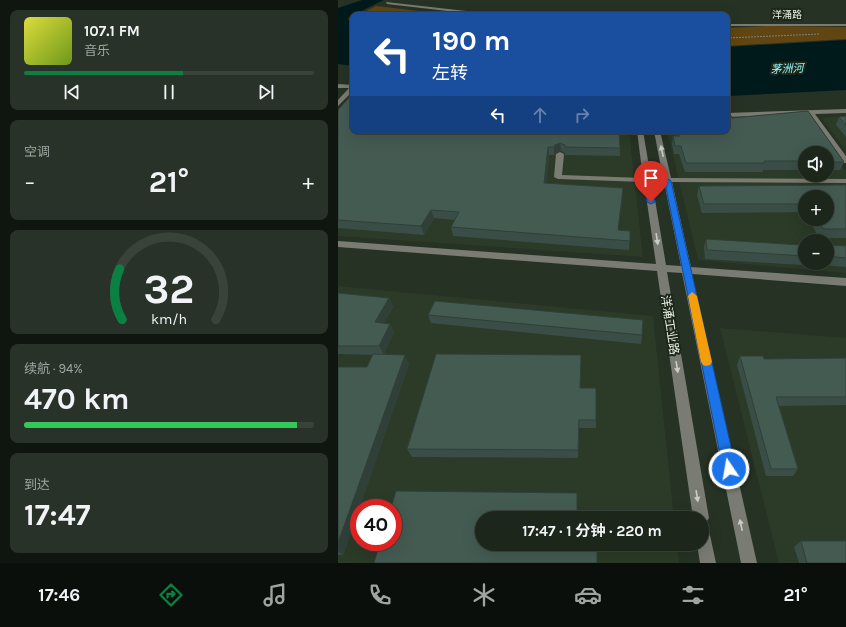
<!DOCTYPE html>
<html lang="zh">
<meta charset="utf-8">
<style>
body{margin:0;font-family:Karla,"Noto Sans SC",sans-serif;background:#293228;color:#f1f3f6;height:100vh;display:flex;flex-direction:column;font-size:15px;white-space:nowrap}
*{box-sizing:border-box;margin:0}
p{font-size:13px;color:#a0a5a3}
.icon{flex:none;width:22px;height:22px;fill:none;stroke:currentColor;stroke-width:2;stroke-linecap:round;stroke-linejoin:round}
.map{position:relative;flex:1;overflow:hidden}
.side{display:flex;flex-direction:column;gap:10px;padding:10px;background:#0f150f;width:338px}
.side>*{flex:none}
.hud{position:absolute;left:12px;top:12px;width:380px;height:122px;border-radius:8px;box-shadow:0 4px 16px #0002,0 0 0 1px #3a433a;background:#1a4fa0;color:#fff;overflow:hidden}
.fabs{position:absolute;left:460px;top:146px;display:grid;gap:8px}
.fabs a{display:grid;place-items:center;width:36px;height:36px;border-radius:50%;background:#1c261b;box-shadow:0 4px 16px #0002,0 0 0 1px #3a433a;font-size:20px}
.speed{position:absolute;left:12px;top:499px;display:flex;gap:8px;font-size:20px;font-weight:700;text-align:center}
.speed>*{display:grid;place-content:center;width:52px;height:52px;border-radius:50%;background:#1c261b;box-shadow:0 4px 16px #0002,0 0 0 1px #3a433a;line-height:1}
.speed .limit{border:6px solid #d22;background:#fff;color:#111}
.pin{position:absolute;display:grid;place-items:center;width:34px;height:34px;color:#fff;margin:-41px -17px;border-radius:50% 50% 50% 0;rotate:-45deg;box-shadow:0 0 4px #0007}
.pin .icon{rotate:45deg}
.me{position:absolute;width:44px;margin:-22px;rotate:348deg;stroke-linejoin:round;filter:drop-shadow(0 0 3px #0008)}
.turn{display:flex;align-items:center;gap:14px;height:84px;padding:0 16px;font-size:18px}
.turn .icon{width:52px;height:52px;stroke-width:2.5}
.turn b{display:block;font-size:28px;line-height:34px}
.lanes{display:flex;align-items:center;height:38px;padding:0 16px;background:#0003;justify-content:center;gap:20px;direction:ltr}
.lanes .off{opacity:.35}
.big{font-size:30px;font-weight:700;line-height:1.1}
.side .widget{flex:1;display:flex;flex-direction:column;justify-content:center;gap:6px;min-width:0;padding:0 14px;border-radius:8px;background:#293228}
.side .dial{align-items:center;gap:0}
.dial svg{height:104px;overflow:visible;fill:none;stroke:#3a433a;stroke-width:7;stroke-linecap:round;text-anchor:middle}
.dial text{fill:#f1f3f6;stroke:none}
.song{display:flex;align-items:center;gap:12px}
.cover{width:48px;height:48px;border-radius:6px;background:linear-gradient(135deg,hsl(60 70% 55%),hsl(80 70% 35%))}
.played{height:4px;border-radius:2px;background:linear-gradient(90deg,#0b8043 55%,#3a433a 55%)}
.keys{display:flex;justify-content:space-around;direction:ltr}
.heat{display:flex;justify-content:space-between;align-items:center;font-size:22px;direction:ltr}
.charge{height:6px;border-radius:3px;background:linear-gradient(90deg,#34c759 94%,#3a433a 0)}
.trip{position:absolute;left:137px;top:511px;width:234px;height:40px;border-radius:20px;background:#1c261b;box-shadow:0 4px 16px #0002,0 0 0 1px #3a433a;font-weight:700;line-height:40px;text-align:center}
.tab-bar{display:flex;height:64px;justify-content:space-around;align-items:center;background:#0b0f0b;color:#a0a5a3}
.tab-bar .icon{width:28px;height:28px}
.tab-bar .active{color:#0b8043}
.tab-bar b{font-size:18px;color:#f1f3f6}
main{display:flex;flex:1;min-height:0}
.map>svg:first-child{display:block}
.built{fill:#2b3b27;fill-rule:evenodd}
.green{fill:#614513}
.water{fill:#001a1b}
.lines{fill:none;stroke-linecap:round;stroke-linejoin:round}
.path{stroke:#7a8478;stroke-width:1;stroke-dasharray:2 1;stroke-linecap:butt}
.minor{fill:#7a7b72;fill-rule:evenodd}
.wall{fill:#3a4e47}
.shaded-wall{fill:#304039}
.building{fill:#445b52;stroke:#304039}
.oneway{fill:#c8cec5}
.route{fill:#1a73e8;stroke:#114b97}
.slow{fill:#f59e0b}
.labels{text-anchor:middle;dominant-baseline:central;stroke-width:4;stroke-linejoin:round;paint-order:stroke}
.far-street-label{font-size:10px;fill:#eaf2e8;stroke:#1d281a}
.far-water-label{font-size:11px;font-style:italic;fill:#96f6fc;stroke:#1d281a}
.street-label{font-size:12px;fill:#eaf2e8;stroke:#1d281a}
</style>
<main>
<section class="side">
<div class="widget">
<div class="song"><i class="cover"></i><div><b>107.1 FM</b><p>音乐</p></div></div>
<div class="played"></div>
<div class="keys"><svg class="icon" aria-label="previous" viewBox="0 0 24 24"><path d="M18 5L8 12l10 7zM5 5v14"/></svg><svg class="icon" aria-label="pause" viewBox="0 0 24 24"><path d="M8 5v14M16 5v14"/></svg><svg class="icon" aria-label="next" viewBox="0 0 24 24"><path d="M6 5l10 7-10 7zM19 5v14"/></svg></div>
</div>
<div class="widget"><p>空调</p>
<div class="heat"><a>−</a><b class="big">21°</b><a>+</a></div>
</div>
<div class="widget dial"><svg viewBox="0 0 100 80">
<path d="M14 69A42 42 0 1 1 86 69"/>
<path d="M14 69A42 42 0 0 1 12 30" stroke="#0b8043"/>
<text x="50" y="56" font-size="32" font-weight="700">32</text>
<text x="50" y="72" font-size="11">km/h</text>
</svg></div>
<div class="widget"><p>续航 · 94%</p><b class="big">470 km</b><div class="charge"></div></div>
<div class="widget"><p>到达</p><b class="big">17:47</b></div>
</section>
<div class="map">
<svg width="508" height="563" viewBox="0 0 508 563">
<rect width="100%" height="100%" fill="#263224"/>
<!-- built -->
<g class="built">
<path d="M0 115 15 131H291L305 257 0 236Z"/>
<path d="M469 116 508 172V273L360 260 329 131H389ZM467 153H489V175H467ZM467 197H489V219H467ZM467 241H489V263H467Z"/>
<path d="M508 116V151L484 118Z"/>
<path d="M0 286 315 316 336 518H144V544H339L341 563H0ZM21 508H55V542H21Z"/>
<path d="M382 328 508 338V563H441Z"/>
</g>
<!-- green -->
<g class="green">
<path d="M38 6 115 15H20Z"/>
<path d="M432 26 508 27V39L389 46V28Z"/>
</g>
<!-- water -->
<g class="water">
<path d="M24 0H46L27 9 9 19 15 22V66L0 64V8Z"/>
<path d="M508 40V90L389 96V47Z"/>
</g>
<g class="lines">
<!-- path -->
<path class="path" d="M389 38 482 34"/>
<!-- minor -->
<g class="minor">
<path d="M48 2 155 14 157 15H144L49 4Z"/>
<rect x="389" y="24" width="119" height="2"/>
<path d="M0 84 15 85V91L0 106V100L11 88H0Z"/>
<path d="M508 109V113L477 114 508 156V163H505L470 114 389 117V113Z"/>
<path d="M299 131H305L313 178H325L316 131H322L333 178 508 179V183L334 182 353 267 508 278V286L354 274 419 563H403L344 273 329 272 371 518 369 521 378 563H362L359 544H364V518H355L319 271 0 247V241L318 264 306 182 220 179 216 177 218 154 222 152 226 154 224 175 305 178ZM314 182H326L343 266 328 265Z"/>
</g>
</g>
<!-- wall -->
<g class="wall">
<path d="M0 110 15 131H281L282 148V156L227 155V153L223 151 217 153 216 155H211L208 183 285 197 280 230 292 231 291 250 115 236 113 227 117 220 96 218 86 235 0 228Z"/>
<path d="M470 111 506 162 502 170H489V153H467V170H425V172H347L341 154H336L334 144 335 136H338L337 131H389V114H392L394 118Z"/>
<path d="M508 116V137L498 125 501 117Z"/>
<path d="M508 185V238H481L471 219H489L467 197V212L364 213 359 195 361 186Z"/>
<path d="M368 239 467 256 463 265 367 259 366 247Z"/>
<path d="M489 245 508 246V267L482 265V263H489Z"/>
<path d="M0 293 51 298 55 307 46 323 56 332 46 354 71 364 5 555H0V367H29L35 355 0 354Z"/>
<path d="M90 315 304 335 303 344 93 323Z"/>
<path d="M243 355 242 388H258V428H241L240 458 74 457 69 449Z"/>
<path d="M402 356 426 359 508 358V405L441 406 460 469 455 476H428L399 365Z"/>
<path d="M463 541 508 563H461L456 547Z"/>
</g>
<!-- shaded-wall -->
<g class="shaded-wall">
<path d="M222 143 223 151 217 153 216 155V147L217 145Z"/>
<path d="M210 147 211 155 207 192 206 183Z"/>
<path d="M285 188V197L279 238 280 230Z"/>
<path d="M93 210 96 218 86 235 83 226Z"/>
<path d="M51 298 55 307 42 331 37 322Z"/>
<path d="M52 324 56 332 46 355 41 346Z"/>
<path d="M67 355 71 364 22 508H21V510L5 555 0 551V543Z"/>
</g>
<!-- building -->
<g class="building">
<path d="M15 93V131H281L282 148 227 147V145L222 143 217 145 216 147H210L206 183 285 188 280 230 292 231V241L113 227 121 212 93 210 83 226 0 220V110Z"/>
<path d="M470 111 506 162H489V153H467V161H426L427 163H348L343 146H337L335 136H342L340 131H389V114H392L394 118Z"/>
<path d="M508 116V125L501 117Z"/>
<path d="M508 185V229H485L479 219H489V197H467V204H366L361 186Z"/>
<path d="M368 239 463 245 467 256 369 250Z"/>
<path d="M489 245 508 246V258L489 256Z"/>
<path d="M0 293 51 298 37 322 52 324 41 346H0Z"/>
<path d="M97 301 305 320 304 335 90 315Z"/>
<path d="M35 354 67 355 0 543V367H29Z"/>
<path d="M98 354 243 355 242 388H258V420H241L240 450 69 449Z"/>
<path d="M402 356H425L426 359 508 358V397H438L460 469H433Z"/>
<path d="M58 491 239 493V518H144V544H238V547H259V563H36L42 542H55V508H53Z"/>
<path d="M463 541H508V563H469Z"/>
</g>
<!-- one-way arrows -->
<defs><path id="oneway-solid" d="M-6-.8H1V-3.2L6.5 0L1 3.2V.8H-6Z"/></defs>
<g class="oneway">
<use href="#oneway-solid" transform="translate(324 151) rotate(-102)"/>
<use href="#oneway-solid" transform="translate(319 239) rotate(81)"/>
<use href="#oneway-solid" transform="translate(339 367) rotate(81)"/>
<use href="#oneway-solid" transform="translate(359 496) rotate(81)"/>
<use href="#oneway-solid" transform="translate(403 525) rotate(-102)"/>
</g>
<!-- route -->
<path class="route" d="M307 179H330L333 181 398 469 396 474 391 476 387 474 385 469 327 183H313L317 202 313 204 309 202Z"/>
<!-- slow -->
<path class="slow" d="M354 292 359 296 374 362 372 365 368 366 365 365 363 362 350 296Z"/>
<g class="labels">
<!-- far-street labels -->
<g class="far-street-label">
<text x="449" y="15">洋涌路</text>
</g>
<!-- far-water labels -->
<g class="far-water-label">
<text transform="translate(449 69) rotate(-3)">茅洲河</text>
</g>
<!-- street labels -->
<g class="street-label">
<text transform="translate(332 325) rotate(81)">洋涌工业路</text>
</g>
</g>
</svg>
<div class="fabs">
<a><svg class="icon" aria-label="sound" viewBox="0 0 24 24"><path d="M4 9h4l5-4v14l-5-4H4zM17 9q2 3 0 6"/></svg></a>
<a>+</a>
<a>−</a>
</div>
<div class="speed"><div class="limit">40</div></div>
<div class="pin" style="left:313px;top:202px;background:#d93025"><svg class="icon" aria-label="arrive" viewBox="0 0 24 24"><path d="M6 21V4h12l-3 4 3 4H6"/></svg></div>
<svg class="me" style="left:391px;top:469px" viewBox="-20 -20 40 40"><circle r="17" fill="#1a73e8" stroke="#fff" stroke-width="3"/><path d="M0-11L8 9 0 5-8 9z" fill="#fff"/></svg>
<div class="trip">17:47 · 1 分钟 · 220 m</div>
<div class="hud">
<div class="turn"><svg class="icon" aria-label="left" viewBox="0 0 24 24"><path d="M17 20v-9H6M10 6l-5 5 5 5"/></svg><div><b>190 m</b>左转</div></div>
<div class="lanes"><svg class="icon" aria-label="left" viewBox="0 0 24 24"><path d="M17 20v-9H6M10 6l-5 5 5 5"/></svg><svg class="icon off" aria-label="ahead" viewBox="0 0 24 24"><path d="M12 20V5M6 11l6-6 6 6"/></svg><svg class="icon off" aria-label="right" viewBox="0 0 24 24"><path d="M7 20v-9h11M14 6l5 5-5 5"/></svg></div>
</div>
</div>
</main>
<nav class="tab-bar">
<b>17:46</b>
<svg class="icon active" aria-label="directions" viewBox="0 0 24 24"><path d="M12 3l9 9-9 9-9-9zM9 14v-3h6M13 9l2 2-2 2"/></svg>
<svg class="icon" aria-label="music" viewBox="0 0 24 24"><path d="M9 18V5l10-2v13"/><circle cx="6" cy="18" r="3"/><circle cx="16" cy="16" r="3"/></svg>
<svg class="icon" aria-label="phone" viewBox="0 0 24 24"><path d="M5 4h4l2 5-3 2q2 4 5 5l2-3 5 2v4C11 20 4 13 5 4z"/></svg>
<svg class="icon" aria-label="climate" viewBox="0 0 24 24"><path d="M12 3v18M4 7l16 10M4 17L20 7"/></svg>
<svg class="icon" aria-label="car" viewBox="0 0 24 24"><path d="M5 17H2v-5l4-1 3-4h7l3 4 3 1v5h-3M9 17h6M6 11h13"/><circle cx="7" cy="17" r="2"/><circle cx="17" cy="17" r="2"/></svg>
<svg class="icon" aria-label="filters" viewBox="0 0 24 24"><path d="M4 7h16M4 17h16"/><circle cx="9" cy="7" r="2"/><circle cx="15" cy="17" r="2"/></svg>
<b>21°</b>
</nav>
